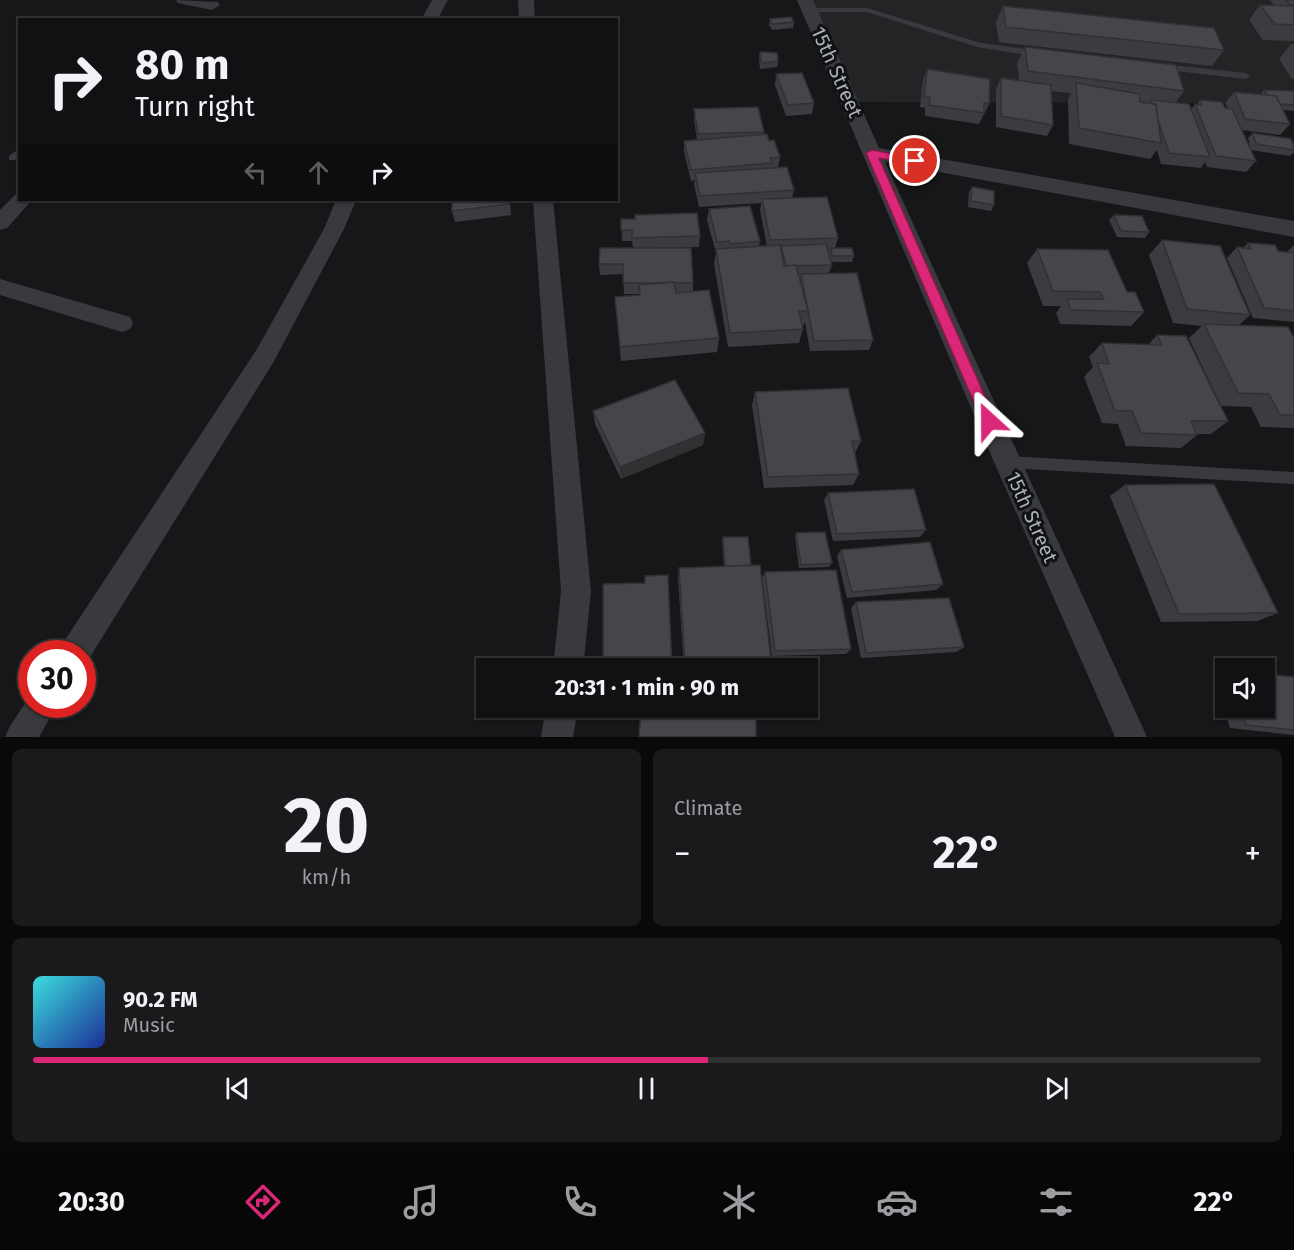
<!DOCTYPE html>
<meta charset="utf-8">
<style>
body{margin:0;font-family:"Fira Sans",sans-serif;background:#1a1a1c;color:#f1f3f6;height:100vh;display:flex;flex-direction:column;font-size:22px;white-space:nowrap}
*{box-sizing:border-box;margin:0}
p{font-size:20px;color:#9c9da0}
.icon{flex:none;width:33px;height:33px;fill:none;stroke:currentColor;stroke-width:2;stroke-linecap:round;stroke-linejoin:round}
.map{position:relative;height:737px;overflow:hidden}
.side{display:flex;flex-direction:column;gap:12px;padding:12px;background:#09090a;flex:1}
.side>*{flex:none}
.guide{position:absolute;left:18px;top:18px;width:600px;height:183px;border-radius:0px;box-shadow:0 2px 4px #0004,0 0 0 2px #303133;background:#111113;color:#f1f3f6;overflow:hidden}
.controls{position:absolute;left:1215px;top:658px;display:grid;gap:12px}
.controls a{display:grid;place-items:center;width:60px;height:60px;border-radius:0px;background:#111113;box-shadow:0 2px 4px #0004,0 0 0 2px #303133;font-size:30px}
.speed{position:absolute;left:18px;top:640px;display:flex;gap:12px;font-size:30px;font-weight:700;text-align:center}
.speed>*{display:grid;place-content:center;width:78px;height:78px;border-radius:50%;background:#111113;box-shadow:0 2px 4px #0004,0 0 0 2px #303133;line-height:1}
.speed .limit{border:9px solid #d22;background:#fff;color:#111}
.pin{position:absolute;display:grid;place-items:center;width:51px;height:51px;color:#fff;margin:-26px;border:3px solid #fff;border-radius:50%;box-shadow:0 2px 6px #0007}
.me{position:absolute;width:66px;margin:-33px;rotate:336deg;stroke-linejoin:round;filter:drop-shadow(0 0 4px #0008)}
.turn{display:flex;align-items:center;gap:21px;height:126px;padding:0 18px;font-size:27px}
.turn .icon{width:78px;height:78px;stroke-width:2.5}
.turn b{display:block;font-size:42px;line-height:51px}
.lanes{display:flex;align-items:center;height:57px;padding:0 18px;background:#0003;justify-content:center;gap:30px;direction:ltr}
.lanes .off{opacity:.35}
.big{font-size:45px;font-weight:700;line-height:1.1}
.side .tile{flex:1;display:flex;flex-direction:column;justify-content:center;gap:9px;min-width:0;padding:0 21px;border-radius:9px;background:#1a1a1c}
.side .dial{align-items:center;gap:0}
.dial b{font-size:78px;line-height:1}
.song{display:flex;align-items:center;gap:18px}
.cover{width:72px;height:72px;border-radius:9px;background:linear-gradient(135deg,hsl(180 70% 55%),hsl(230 70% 35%))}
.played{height:6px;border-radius:3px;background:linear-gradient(90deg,#db2777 55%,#303133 55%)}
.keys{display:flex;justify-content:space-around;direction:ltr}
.heat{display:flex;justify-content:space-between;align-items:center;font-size:33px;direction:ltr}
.side .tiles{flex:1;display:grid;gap:12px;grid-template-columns:1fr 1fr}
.tile:last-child{grid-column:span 2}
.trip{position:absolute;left:476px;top:658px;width:342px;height:60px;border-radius:0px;background:#111113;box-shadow:0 2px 4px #0004,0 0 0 2px #303133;font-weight:700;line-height:60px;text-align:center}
.tab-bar{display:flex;height:96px;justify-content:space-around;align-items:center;background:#070708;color:#9c9da0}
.tab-bar .icon{width:42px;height:42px}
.tab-bar .selected{color:#db2777}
.tab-bar b{font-size:27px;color:#f1f3f6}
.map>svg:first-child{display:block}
.built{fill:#232426}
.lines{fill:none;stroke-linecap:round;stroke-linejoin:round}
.service{fill:#383a3e;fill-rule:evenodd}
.minor{fill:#383a3e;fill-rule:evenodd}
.wall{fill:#3a3c3f}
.shaded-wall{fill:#303133}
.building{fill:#444649;stroke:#303133;stroke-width:1.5}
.route{fill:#db2777;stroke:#8e194d;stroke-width:1.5}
.labels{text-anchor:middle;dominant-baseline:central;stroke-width:6;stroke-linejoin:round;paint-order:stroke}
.street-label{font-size:20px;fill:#aab1b8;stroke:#121214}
</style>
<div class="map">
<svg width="1294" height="737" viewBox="0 0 1294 737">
<rect width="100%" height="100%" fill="#171719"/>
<!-- built -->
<path class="built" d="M811 0H1294V103L848 102Z"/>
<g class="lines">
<!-- service -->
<g class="service">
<path d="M807 8H867L981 43 1039 51 1043 54 1039 57 977 47 867 12H810L806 10Z"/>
<path d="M1161 64 1246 73 1250 76 1246 79 1158 69V65Z"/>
<path d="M20 148V157L15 160H9V156Z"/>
<path d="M1008 456 1294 472V484L1008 468 1003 466 1001 462 1003 458Z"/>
</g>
<!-- minor -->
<g class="minor">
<path d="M176 0 218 2 220 5 212 10 178 3Z"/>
<path d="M432 0H448L437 20H421Z"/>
<path d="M518 0H534L535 20H519Z"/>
<path d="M797 0H813L879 148 1294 221V237L885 162 1147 737H1115L994 462Z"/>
<path d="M20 194V200H32L7 228 0 230V210L15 195Z"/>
<path d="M336 200H356L344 229 273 363 85 665 82 666V654H59L63 643 257 349 324 229Z"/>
<path d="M533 200H553L591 591 583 669H553L561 591Z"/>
<path d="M0 279 130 317 133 323 130 329 122 332 0 295Z"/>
<path d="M32 693V705H57L39 737H5L10 726Z"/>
<path d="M546 708H578L573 737H541Z"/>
</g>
</g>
<!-- wall -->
<g class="wall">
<path d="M1270 0H1294V41L1263 40 1249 20 1260 5H1274Z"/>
<path d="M1003 6 1224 50 1212 66 999 42 996 22Z"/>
<path d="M770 19 794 22 793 28 772 30 769 25Z"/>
<path d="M1291 44H1294V79H1292L1279 59Z"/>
<path d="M1025 47 1184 91 1176 102 1191 110 1195 104 1197 105 1200 100 1228 108 1225 103 1234 92 1260 95 1264 90 1294 91V111L1283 110 1290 124 1280 135 1242 130 1256 161 1246 172 1207 167 1205 162 1201 168 1161 164 1157 150 1150 159 1069 144 1068 99 1071 93 1051 91 1053 125 1047 136 996 127V89L1001 78 1019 80 1017 63Z"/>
<path d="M760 52 778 61 777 67 760 69 759 58Z"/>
<path d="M927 69 989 104 979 124 925 116V108L920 107 923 80Z"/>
<path d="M776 74 814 103 812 114 786 116 775 85Z"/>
<path d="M694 109 764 132 763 135 769 141 780 157 778 168 794 190 792 198 838 238 835 248 854 256 852 262H831L832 265 829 273 873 340 869 350 810 351 805 322 804 325H802L803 329 799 343 728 347 714 263 716 253 707 220 709 209 760 241 759 246H767L760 210 761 203 699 207 694 184 695 180 691 181 684 152V141L697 140 694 120Z"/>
<path d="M1253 133 1294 146V152L1290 156 1251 150 1248 138Z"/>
<path d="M972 187 994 205 991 211 968 207 969 192Z"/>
<path d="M510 200 511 215 455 222 452 211Z"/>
<path d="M1114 215 1149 232 1145 238 1117 237 1109 220Z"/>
<path d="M621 219 700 236 699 247 657 248 693 283V292L719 338 717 352 621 361 615 297 639 295V294H624L623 274 600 275 599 264 633 248 632 241H622Z"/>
<path d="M1162 240 1250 315 1238 326 1294 338V428L1261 427 1251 407 1221 406 1189 338 1202 326 1173 323 1149 255Z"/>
<path d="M1248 243 1278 251 1287 252 1294 245V322L1253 318 1227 258 1237 247 1243 248Z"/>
<path d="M1037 249 1127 292 1144 312 1131 326 1060 324 1056 313 1061 306H1043L1027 263Z"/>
<path d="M1157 335 1228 421 1211 434H1197V435L1181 448 1126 446 1118 424 1102 423 1084 377 1093 367 1089 357 1102 343 1148 345Z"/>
<path d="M755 392 861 441 855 453 859 474 853 485 764 488 752 405Z"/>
<path d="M593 411 705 433 703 445 621 479 595 424Z"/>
<path d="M1125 485 1278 613 1257 621 1161 622 1110 496Z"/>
<path d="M828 493 926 530 920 537 833 541 824 500Z"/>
<path d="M796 533 832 563 829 567 799 568 795 536Z"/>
<path d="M723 537 750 566 771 660 767 667 684 669 678 578 679 568 724 567 722 541Z"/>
<path d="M841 550 943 584 936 590 847 598 837 556Z"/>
<path d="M765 572 851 649 846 654 772 656 762 578Z"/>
<path d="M856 602 964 647 956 652 861 658 851 608Z"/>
<path d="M1226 671V708H1264L1294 677V735L1230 728 1213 675Z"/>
</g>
<!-- shaded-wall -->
<path class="shaded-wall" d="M705 433 703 445 621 479 620 467Z"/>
<!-- building -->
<g class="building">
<path d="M1286 0H1294V5H1290Z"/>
<path d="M1260 5 1294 6V25L1275 24Z"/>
<path d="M1003 6 1214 28 1224 50 1006 27Z"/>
<path d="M791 17 794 22 772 24 770 19Z"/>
<path d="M1025 47 1176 65 1184 91 1028 71Z"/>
<path d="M760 52 777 53 778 61 761 63Z"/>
<path d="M927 69 990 79 989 104 984 103V113L929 105 930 97 924 96Z"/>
<path d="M802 73 814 103 788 105 776 74Z"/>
<path d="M1001 78 1051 85 1053 125 1001 116Z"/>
<path d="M1076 83 1139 94 1140 102 1156 104 1161 143 1079 128Z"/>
<path d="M1264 90 1294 91V105L1280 104 1276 96H1268Z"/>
<path d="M1234 92 1276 96 1290 124 1245 119Z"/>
<path d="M1151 100 1189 104 1210 157 1169 153 1158 120 1156 104H1153Z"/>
<path d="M1200 100 1222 102 1225 108 1232 109 1256 161 1216 156 1195 104 1202 105Z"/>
<path d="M758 107 764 132 698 134 694 109Z"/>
<path d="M1253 133 1291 139 1294 146V150L1256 144Z"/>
<path d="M767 134 769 141 774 140 780 157 770 158 772 163 691 170 684 141Z"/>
<path d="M787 167 794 190 700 196 695 173Z"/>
<path d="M972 187 994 191V205L971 201Z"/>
<path d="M827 197 838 238 770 240 762 199Z"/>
<path d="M452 200H508L509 204 452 211Z"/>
<path d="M750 206 760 241 730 244 729 241 717 242 709 209Z"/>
<path d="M697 213 700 236 632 238V230H621V219H635V215Z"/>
<path d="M1114 215 1142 216 1149 232 1121 231Z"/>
<path d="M1162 240 1220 246 1250 315 1187 309Z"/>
<path d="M1248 243 1275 245 1278 251 1294 253V311L1264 308 1237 247 1251 249Z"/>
<path d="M826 244 832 265 786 266 781 246Z"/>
<path d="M780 245 784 266 796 265 808 311H799L803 329 730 333 716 249Z"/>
<path d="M600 248H691L693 283H674V282L658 283H623V264H599Z"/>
<path d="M831 248H852L854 256H832Z"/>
<path d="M1037 249 1108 250 1127 292H1135L1144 312 1071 310 1067 299H1104L1100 292 1053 291Z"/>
<path d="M857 273 873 340 814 341 801 274Z"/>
<path d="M674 282 676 293 709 290 719 338 620 347 615 297 640 295 639 285Z"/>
<path d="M1204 324 1288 327 1294 338V415H1280L1269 394 1238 393Z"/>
<path d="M1157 335 1186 336 1228 421H1191L1197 435 1141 433 1132 411H1115L1097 363 1109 364 1102 343 1162 345Z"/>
<path d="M675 380 705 433 620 467 593 411Z"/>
<path d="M848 388 861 441H852L859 474 768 477 755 392Z"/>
<path d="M1214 484 1278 613 1179 614 1125 485Z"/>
<path d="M914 489 926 530 837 534 828 493Z"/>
<path d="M825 532 832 563 801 565 796 533Z"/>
<path d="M723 537H748L751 565 725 567Z"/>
<path d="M930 542 943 584 852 592 841 550Z"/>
<path d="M760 565 771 660 685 663 679 568Z"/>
<path d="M836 570 851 649 775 651 765 572Z"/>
<path d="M668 575 672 669H603V584L645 583V576Z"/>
<path d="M949 598 964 647 866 653 856 602Z"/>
<path d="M1264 674 1294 677V730L1246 725 1240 708H1264Z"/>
<path d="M641 708H692L756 714V737H639Z"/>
</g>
<!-- route -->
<path class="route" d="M872 150 915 158 921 161 915 165 879 158 996 421 994 425 989 427 984 425 982 421 866 153Z"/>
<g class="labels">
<!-- street labels -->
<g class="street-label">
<text transform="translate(837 72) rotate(66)">15th Street</text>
<text transform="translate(1032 517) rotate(66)">15th Street</text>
</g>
</g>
</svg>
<div class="controls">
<a><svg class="icon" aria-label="sound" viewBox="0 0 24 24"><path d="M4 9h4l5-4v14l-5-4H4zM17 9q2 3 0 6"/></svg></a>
</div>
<div class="speed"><div class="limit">30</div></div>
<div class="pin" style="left:915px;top:161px;background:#d93025"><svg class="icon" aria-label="arrive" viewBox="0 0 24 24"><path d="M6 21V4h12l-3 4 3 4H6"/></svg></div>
<svg class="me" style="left:989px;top:421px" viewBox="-20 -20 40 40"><path d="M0-17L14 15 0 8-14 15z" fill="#db2777" stroke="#fff" stroke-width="4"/></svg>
<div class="trip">20:31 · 1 min · 90 m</div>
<div class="guide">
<div class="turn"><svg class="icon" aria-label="right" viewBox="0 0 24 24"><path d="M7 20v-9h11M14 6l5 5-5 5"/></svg><div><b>80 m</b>Turn right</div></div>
<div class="lanes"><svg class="icon off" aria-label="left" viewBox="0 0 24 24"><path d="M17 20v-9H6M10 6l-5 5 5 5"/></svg><svg class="icon off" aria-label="ahead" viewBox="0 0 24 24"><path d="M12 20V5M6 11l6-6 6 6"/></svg><svg class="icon" aria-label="right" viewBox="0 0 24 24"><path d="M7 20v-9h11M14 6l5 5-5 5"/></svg></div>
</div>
</div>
<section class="side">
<div class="tiles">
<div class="tile dial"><b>20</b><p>km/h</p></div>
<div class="tile"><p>Climate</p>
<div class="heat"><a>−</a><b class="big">22°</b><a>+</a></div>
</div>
<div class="tile">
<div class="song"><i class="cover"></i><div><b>90.2 FM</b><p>Music</p></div></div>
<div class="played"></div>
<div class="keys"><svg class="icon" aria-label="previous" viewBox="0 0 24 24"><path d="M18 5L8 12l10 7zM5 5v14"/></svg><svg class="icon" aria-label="pause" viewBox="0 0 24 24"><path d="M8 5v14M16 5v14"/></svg><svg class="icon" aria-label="next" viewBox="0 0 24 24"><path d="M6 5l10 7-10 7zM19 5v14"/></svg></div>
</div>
</div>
</section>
<nav class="tab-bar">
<b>20:30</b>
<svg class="icon selected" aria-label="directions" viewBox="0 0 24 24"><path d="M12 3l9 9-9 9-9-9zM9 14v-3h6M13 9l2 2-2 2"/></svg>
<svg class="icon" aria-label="music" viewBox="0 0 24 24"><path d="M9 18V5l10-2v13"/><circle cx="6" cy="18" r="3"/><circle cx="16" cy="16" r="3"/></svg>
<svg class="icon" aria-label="phone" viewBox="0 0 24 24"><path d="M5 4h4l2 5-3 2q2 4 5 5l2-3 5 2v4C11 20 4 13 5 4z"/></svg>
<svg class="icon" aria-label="climate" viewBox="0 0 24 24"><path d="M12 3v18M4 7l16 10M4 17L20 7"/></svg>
<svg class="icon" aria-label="car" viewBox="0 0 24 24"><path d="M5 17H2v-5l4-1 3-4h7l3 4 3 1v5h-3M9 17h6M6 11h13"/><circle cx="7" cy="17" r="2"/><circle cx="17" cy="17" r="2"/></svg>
<svg class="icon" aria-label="filters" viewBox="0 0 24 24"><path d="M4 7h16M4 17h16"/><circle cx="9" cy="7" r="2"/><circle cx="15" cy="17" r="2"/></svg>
<b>22°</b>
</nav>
